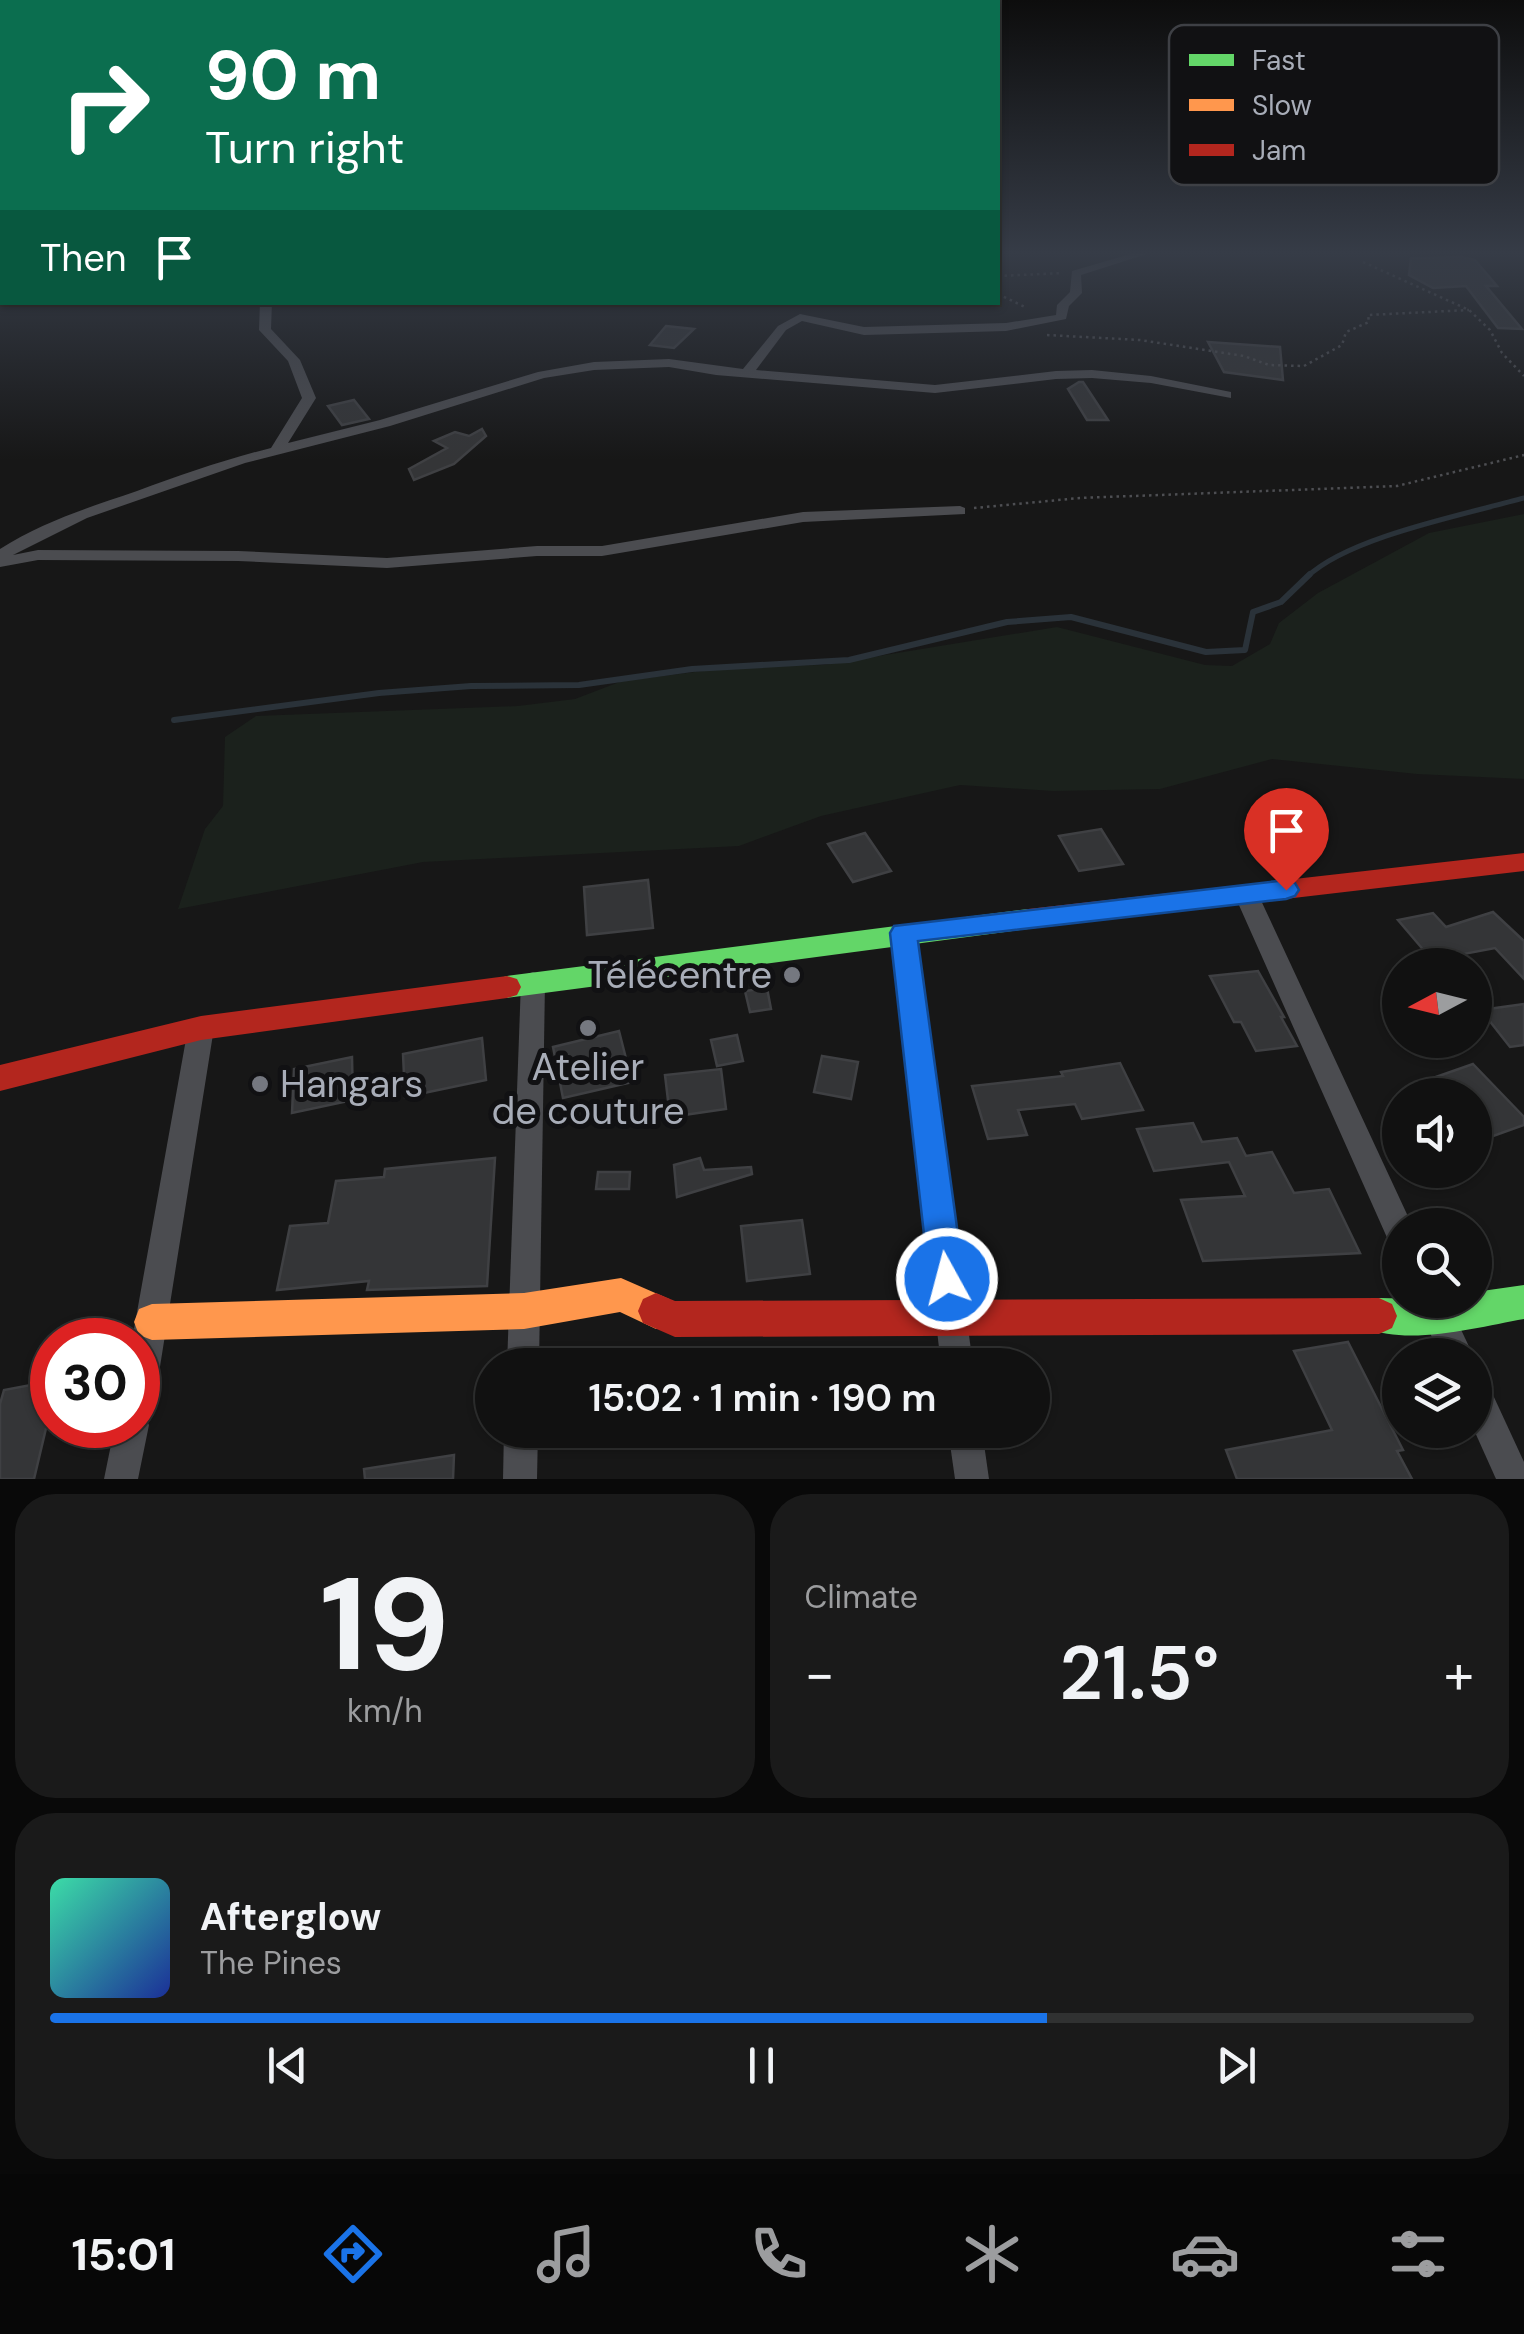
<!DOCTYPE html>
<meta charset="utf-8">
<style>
body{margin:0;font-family:"DM Sans",sans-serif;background:#1a1a1a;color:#f1f3f6;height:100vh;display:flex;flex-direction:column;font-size:38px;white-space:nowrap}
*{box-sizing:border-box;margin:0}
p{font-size:32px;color:#9c9d9f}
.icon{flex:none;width:55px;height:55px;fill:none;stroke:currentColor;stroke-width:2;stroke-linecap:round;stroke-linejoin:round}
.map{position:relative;height:1479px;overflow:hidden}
.details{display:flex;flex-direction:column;gap:15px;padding:15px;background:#090909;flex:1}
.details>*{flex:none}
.hud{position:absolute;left:0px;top:0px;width:1000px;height:305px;box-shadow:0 2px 8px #0004,0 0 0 2px #303131;background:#0b6e4f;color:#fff;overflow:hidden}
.needle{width:65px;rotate:263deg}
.tools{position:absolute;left:1382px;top:948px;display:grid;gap:20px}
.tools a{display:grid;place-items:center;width:110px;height:110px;border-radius:50%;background:#111;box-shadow:0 2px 8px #0004,0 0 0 2px #303131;font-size:50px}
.speed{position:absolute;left:30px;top:1318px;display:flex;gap:20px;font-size:50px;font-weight:700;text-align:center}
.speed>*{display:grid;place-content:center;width:130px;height:130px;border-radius:50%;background:#111;box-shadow:0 2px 8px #0004,0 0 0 2px #303131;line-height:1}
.speed .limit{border:15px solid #d22;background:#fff;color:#111}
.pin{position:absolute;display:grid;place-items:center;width:85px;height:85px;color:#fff;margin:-102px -42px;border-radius:50% 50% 50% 0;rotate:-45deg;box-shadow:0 0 10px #0007}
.pin .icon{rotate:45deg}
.me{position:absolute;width:110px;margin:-55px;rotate:353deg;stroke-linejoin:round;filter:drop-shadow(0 0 8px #0008)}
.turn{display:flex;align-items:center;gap:35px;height:210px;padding:0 40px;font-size:45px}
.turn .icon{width:130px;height:130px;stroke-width:2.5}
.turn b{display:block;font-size:70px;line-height:85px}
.then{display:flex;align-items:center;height:95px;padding:0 40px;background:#0003;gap:20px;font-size:38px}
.big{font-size:75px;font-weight:600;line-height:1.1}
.details .widget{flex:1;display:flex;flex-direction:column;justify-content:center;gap:15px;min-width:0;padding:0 35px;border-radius:40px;background:#1a1a1a}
.details .dial{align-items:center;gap:0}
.dial b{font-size:130px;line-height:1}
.song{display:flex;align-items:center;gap:30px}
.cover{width:120px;height:120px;border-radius:15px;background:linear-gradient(135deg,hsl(160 70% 55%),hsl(230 70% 35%))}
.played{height:10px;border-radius:5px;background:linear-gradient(90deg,#1a73e8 70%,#303131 70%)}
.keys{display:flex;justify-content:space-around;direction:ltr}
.heat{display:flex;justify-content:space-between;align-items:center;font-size:55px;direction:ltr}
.details .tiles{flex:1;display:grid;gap:15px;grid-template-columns:1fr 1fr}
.widget:last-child{grid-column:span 2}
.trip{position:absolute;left:475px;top:1348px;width:575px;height:100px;border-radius:50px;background:#111;box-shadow:0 2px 8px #0004,0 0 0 2px #303131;font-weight:600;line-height:100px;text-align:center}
.menu{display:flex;height:160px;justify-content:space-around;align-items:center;background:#070707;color:#9c9d9f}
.menu .icon{width:70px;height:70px}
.menu .selected{color:#1a73e8}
.menu b{font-size:45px;color:#f1f3f6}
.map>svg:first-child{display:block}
.green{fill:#1b211c}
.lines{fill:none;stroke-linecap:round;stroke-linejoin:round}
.stream-far1{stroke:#2a3239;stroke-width:5}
.stream{stroke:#2a3239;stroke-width:6}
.building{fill:#343537;stroke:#3f4043;stroke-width:2.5}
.path{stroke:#4d4e52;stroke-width:2.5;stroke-dasharray:2.5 4;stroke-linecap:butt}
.street{fill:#4b4c50;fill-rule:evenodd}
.fast{fill:#63d668;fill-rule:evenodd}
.slow{fill:#ff974d;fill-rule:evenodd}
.jam{fill:#b3261e;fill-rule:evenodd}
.route{fill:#1a73e8;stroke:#114b97;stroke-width:2.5}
.poi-dot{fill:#757880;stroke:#111113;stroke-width:4}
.labels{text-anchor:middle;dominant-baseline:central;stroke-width:10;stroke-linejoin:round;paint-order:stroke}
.near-poi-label{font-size:38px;fill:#a8adb8;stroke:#111113;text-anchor:end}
.key{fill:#111113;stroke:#3e4045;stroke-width:2.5}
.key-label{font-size:28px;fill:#a8adb8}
</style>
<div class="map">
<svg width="1524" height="1479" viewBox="0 0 1524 1479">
<rect width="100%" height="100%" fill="#171717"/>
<!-- green -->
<path class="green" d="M1524 514V779L1417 774 1272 759 1160 789 1053 791 960 785 821 816 739 846 423 862 178 909 205 829 223 806 225 737 256 716 518 706 575 699 622 681 744 666 824 665 1057 627 1205 665 1232 666 1270 644 1279 623 1318 593 1429 533Z"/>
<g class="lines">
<!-- stream-far1 -->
<path class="stream-far1" d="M1307 577C1348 537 1467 514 1524 498"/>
<!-- stream -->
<path class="stream" d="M174 720 379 693 471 686 579 685 692 669 849 660 1007 622 1071 617 1206 652 1245 650 1253 612 1281 602 1310 574"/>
</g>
<!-- building -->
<g class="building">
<path d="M1462 257 1475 260 1497 286H1486L1522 329 1498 328 1466 286 1433 288 1409 275 1411 258Z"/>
<path d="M666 326 694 329 674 348 650 345Z"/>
<path d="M1208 342 1280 347 1283 380 1224 372Z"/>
<path d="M1079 382H1083L1108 420H1087L1068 389Z"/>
<path d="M354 400 369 419 342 425 328 406Z"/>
<path d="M482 429 486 436 454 464 414 480 409 469 447 448 434 441 455 432 469 436Z"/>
<path d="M1101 829 1123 864 1079 871 1059 836Z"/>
<path d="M865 833 891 871 853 882 828 844Z"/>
<path d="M648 880 653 928 587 935 584 887Z"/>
<path d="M1493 912 1524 941V979L1495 948 1432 960 1398 920 1433 913 1446 927Z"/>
<path d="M1258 971 1284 1017H1281L1297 1046 1256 1051 1241 1022H1234L1210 976Z"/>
<path d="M767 988 771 1009 750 1012 745 991Z"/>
<path d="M1524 1004V1045L1510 1047 1481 1010Z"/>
<path d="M619 1031 632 1082 563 1098 553 1047Z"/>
<path d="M737 1035 743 1061 717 1066 711 1040Z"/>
<path d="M482 1038 486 1080 405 1097 403 1054Z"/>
<path d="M822 1056 858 1062 851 1099 814 1092Z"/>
<path d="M352 1057 353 1100 292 1113 294 1069Z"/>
<path d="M1120 1063 1143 1110 1082 1119 1075 1104 1018 1110 1027 1135 988 1139 972 1086 1063 1076 1061 1072Z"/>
<path d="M1473 1064 1524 1117V1125L1482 1140 1475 1132V1095H1441L1427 1080Z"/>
<path d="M721 1069 726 1109 670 1117 665 1075Z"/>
<path d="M1193 1123 1202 1142 1237 1138 1246 1156 1272 1152 1294 1193 1329 1189 1360 1253 1203 1261 1181 1200 1245 1196 1229 1162 1154 1171 1137 1129Z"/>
<path d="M495 1158 487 1286 367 1290 369 1281 277 1290 290 1226 328 1223 336 1181 384 1177 385 1169Z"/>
<path d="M700 1158 704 1170 751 1167 752 1174 677 1197 674 1165Z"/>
<path d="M598 1172H630L629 1189H596Z"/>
<path d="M802 1220 810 1274 747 1281 741 1226Z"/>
<path d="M1348 1342 1403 1450 1397 1451 1412 1479H1237L1226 1450 1332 1430 1294 1351Z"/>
<path d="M52 1381V1403L34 1479H0V1404L4 1390Z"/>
<path d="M454 1455 453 1479H365L364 1469Z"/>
</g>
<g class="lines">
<!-- path -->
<g class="path">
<path d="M1363 262 1469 310 1490 330 1502 353 1524 376"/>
<path d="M998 276 1063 273"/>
<path d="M998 294 1025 307"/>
<path d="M1047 335 1140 340 1244 356 1269 365 1304 366 1342 345 1346 332 1369 322 1368 315 1469 310"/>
<path d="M974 508 1080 498 1397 486 1524 455"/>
</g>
<!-- street -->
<g class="street">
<path d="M1134 253H1150L1081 275 1082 293 1069 306 1066 319 1006 331 864 335 802 321 786 330 756 370 935 385 1056 371 1092 370 1151 376 1231 392V398L1151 383 1092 378 1056 379 935 393 716 375 669 367 594 370 544 378 390 426 245 463 87 518 13 555 38 550 238 551 387 558 537 546H602L803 512 960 506 965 508V514L803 522 602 556H537L387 568 238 561 38 560 0 567V549C42 522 90 507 137 491 181 475 226 459 271 448L302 398 288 361 259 330 260 302H272L271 329 300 360 316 398 288 443 380 420 538 372 594 362 669 359 743 369 778 326 800 314 864 327 1006 323 1056 315 1057 305 1070 292 1072 271Z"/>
<path d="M1246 886 1254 888 1258 894 1412 1225H1400V1246L1389 1242 1234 894 1238 888Z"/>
<path d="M903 924 911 927 915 933 973 1365H941L891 933 895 927Z"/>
<path d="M533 972 542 975 545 982 539 1365H507L521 982 524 975Z"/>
<path d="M201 1018 210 1021 214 1028 155 1398 150 1410 143 1413 149 1425 138 1479H104L115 1425H138V1340H132L188 1028 192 1021Z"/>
<path d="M1415 1300H1447L1473 1355H1440Z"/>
<path d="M1475 1377 1487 1382 1524 1462V1479H1496L1474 1430Z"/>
<path d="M504 1430H538L537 1479H503Z"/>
<path d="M948 1430H982L989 1479H955Z"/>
</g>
<!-- fast -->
<g class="fast">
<path d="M1028 909 1037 912 1041 919 1037 926 1028 929 507 998 497 995 493 987 497 979 507 976Z"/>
<path d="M1524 1285V1319C1479 1327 1409 1346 1366 1328L1361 1316 1366 1304 1379 1298 1475 1300V1292Z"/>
</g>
<!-- slow -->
<path class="slow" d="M621 1278 669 1299 674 1311 669 1323 656 1329 620 1312 524 1329 152 1340 139 1335 134 1322 139 1309 152 1304 524 1293Z"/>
<!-- jam -->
<g class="jam">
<path d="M1524 853V871L1028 929 1019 926 1015 919 1019 912 1028 909Z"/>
<path d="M507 976 517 979 521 987 517 995 507 998 201 1040 0 1091V1065L201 1016Z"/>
<path d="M656 1293 675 1301 1379 1298 1392 1304 1397 1316 1392 1328 1379 1334 675 1337 643 1323 638 1311 643 1299Z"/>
</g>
</g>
<!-- sky -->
<linearGradient id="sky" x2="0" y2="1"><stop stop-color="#0d0d0d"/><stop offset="0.55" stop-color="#363c47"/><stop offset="1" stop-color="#363c47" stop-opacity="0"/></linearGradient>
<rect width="1524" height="460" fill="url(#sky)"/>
<!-- route -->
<path class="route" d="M1286 880 1295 883 1299 890 1295 896 1286 899 918 941 964 1279 959 1291 947 1296 934 1291 929 1279 890 933 894 926Z"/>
<!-- markers -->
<g class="poi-dot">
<circle cx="792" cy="975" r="10"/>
<circle cx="588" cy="1028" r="10"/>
<circle cx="260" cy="1084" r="10"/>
</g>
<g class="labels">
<!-- near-poi labels -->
<g class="near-poi-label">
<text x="772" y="975">Télécentre</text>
<text x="588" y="1067" text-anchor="middle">Atelier<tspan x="588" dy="44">de couture</tspan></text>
<text x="280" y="1084" text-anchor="start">Hangars</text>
</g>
</g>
<!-- legend -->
<rect x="1169" y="25" width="330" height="160" rx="15" class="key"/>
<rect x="1189" y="54" width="45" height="12" fill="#63d668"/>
<rect x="1189" y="99" width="45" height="12" fill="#ff974d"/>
<rect x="1189" y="144" width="45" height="12" fill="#b3261e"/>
<g class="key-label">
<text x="1252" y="70">Fast</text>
<text x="1252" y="115">Slow</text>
<text x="1252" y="160">Jam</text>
</g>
</svg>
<div class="tools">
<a><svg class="needle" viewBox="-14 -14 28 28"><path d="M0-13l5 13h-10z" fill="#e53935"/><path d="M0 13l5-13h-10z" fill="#9c9d9f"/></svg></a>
<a><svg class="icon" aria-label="sound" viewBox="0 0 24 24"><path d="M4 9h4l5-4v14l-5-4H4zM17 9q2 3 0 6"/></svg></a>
<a><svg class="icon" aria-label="search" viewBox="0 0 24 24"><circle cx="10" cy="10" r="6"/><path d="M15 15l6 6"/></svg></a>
<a><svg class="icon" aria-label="layers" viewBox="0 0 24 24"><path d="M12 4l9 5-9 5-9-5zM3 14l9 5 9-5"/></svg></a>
</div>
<div class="speed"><div class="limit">30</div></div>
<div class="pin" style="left:1286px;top:890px;background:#d93025"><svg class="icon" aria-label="arrive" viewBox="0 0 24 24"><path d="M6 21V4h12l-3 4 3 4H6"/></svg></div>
<svg class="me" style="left:947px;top:1279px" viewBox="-20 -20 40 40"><circle r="17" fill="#1a73e8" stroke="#fff" stroke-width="3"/><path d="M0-11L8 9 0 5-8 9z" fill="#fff"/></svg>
<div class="trip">15:02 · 1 min · 190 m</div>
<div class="hud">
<div class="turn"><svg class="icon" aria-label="right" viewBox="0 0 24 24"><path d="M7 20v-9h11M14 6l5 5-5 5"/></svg><div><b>90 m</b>Turn right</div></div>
<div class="then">Then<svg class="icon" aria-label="arrive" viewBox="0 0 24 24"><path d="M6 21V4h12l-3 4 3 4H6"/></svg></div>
</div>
</div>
<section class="details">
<div class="tiles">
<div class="widget dial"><b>19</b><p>km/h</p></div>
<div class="widget"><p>Climate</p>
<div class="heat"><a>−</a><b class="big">21.5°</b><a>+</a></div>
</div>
<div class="widget">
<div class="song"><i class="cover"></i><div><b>Afterglow</b><p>The Pines</p></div></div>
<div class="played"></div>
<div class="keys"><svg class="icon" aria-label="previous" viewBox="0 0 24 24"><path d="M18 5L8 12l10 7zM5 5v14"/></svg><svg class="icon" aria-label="pause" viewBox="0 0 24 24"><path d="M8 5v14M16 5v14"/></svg><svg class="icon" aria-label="next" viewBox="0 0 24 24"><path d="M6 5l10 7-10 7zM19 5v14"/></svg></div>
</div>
</div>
</section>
<nav class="menu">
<b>15:01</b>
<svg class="icon selected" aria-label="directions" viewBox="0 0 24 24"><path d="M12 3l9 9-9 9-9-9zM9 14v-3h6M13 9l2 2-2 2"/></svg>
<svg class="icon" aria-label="music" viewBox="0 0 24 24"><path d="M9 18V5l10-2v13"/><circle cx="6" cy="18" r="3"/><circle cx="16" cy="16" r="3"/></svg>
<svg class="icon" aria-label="phone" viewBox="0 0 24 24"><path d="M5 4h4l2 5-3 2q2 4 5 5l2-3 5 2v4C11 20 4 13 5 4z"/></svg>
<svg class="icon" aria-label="climate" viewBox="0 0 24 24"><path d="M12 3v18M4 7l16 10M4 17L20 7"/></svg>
<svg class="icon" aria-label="car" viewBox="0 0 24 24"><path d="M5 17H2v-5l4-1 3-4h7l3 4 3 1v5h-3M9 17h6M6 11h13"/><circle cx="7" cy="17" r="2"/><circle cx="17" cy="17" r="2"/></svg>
<svg class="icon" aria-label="filters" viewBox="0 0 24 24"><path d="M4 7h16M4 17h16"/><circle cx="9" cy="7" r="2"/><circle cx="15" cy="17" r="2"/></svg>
</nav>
